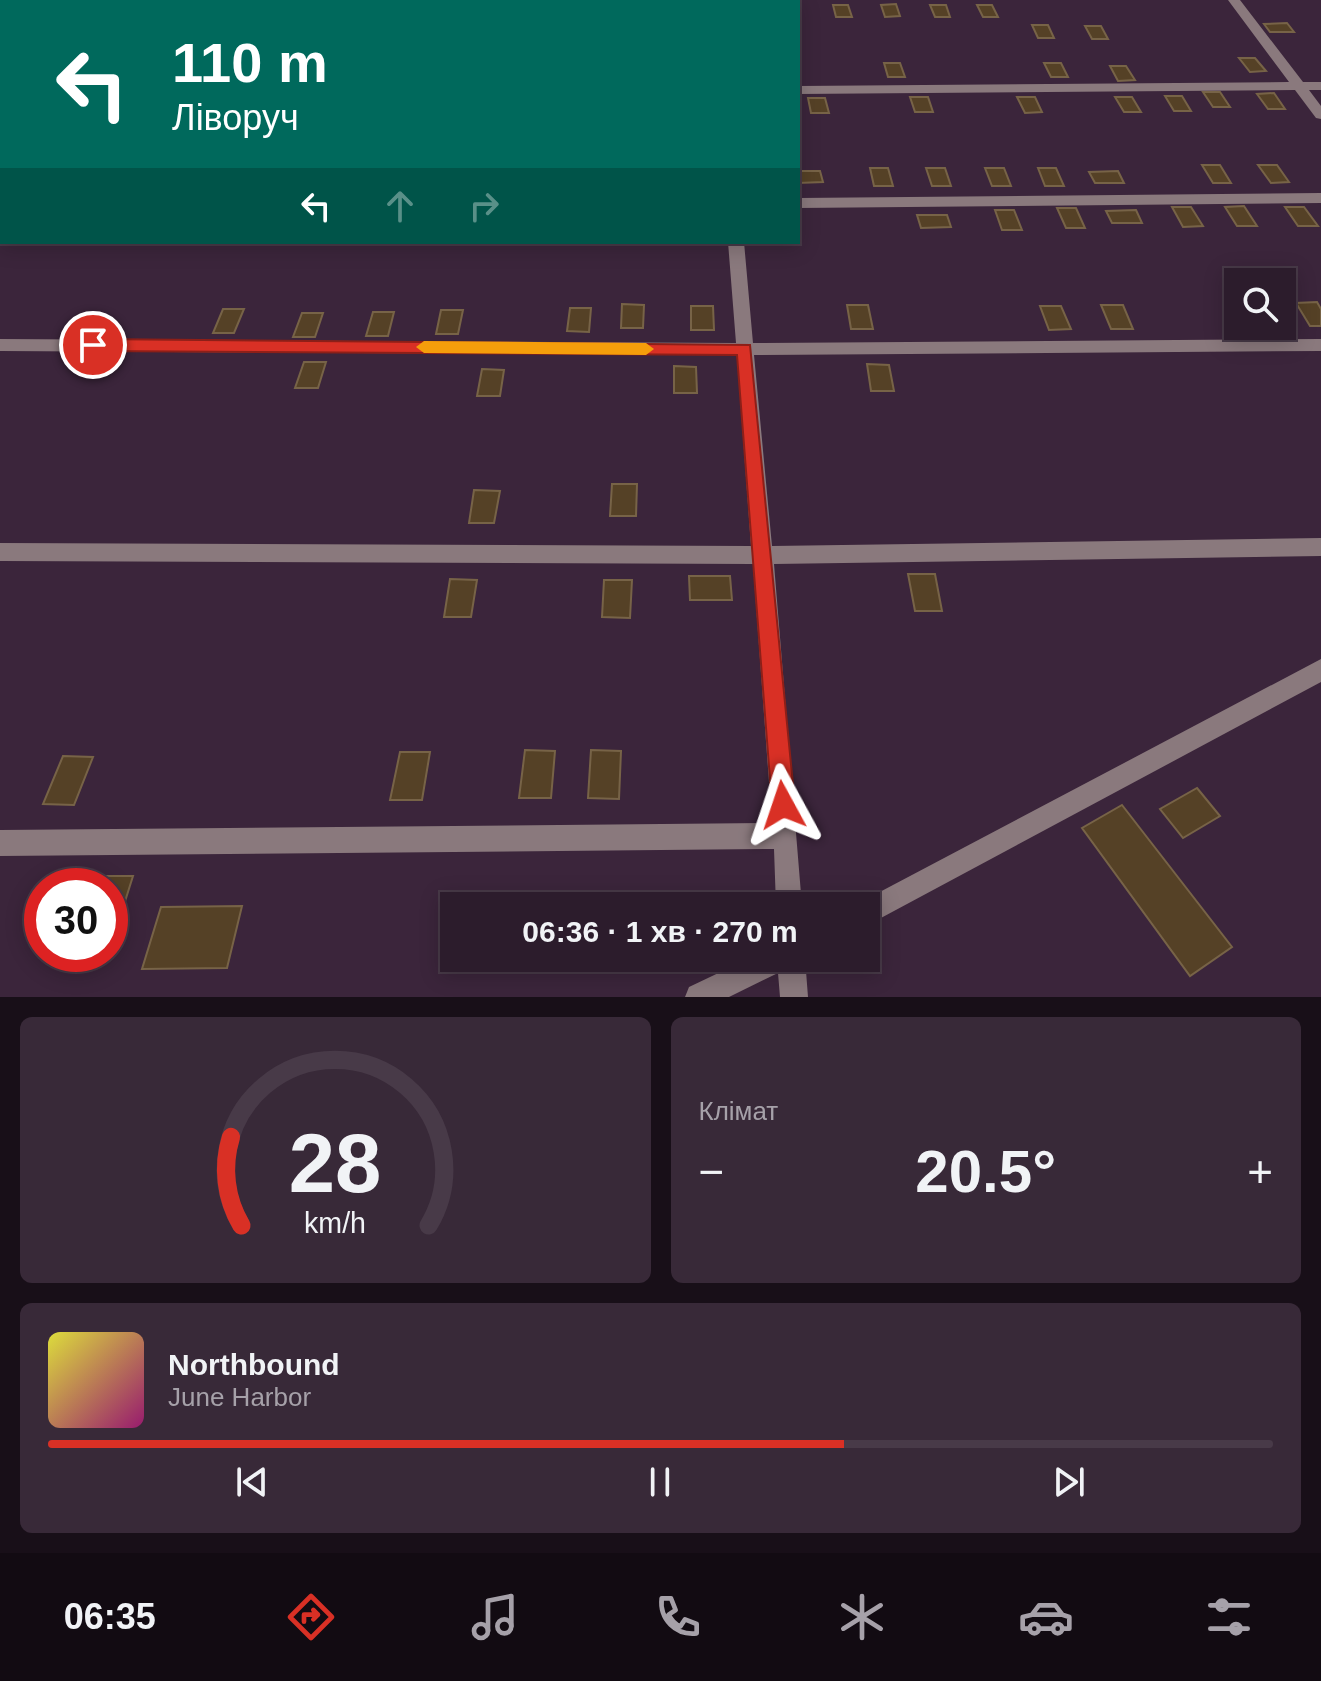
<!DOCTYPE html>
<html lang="uk">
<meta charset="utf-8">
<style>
body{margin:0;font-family:Helvetica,sans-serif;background:#382938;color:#f1f3f6;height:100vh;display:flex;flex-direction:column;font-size:30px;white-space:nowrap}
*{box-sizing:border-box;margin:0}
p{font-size:26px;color:#a6a1a9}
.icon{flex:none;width:44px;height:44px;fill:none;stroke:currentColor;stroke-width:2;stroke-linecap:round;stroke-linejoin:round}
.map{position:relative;height:997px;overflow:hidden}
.details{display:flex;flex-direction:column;gap:20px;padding:20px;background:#180f18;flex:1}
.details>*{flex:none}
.hud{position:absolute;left:0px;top:0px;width:800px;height:244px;box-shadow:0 4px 20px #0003,0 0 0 2px #483a48;background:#00695c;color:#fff;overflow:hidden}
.buttons{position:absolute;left:1224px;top:268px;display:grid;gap:16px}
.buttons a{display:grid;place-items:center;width:72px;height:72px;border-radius:0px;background:#2c1c2c;box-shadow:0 4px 20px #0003,0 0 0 2px #483a48;font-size:40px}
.speed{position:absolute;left:24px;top:868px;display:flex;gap:16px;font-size:40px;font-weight:700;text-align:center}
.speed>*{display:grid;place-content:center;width:104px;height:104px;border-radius:50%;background:#2c1c2c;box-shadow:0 4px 20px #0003,0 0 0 2px #483a48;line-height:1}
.speed .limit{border:12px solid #d22;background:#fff;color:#111}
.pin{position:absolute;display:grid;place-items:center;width:68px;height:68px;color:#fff;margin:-34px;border:4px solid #fff;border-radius:50%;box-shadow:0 2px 8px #0007}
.me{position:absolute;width:88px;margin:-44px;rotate:355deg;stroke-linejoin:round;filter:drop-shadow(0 0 6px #0008)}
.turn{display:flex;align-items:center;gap:28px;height:168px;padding:0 40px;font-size:36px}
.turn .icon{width:104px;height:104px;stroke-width:2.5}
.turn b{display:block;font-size:56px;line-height:68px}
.lanes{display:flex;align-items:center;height:76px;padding:0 40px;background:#0003;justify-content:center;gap:40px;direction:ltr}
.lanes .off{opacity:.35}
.big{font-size:60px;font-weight:800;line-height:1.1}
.details .card{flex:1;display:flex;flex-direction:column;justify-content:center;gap:12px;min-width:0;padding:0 28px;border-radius:12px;background:#382938}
.details .dial{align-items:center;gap:0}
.dial svg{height:208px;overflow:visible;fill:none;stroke:#483a48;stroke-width:7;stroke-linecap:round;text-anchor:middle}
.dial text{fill:#f1f3f6;stroke:none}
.song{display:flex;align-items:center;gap:24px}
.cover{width:96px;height:96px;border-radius:12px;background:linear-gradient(135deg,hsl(60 70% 55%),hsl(320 70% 35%))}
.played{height:8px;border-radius:4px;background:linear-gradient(90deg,#d93025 65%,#483a48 65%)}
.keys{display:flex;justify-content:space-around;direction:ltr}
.heat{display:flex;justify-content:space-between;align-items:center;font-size:44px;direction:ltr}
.details .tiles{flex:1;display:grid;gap:20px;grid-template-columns:1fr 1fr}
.card:last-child{grid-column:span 2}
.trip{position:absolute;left:440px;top:892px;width:440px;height:80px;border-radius:0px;background:#2c1c2c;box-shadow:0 4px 20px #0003,0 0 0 2px #483a48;font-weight:800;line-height:80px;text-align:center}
.menu{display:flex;height:128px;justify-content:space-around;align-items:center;background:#120b12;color:#a6a1a9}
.menu .icon{width:56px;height:56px}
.menu .on{color:#d93025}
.menu b{font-size:36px;color:#f1f3f6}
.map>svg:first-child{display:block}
.building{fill:#554126;stroke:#776347;stroke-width:2}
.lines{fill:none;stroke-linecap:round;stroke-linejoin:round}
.minor{fill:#8a797d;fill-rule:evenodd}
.route{fill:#d93025;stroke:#8d1f18;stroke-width:2}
.slow{fill:#f59e0b}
</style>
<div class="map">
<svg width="1321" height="997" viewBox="0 0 1321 997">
<rect width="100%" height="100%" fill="#3b253b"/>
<!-- building -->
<g class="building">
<path d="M896 4 900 16 885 17 881 5Z"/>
<path d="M833 5H848L852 17H836Z"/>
<path d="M930 5H946L950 17H935Z"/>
<path d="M977 5H992L998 17H983Z"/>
<path d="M1287 23 1294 32H1270L1264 24Z"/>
<path d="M1032 25H1048L1054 38H1038Z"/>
<path d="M1085 26H1101L1108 39H1092Z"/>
<path d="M1239 58H1255L1266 71 1250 72Z"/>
<path d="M884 63H900L905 77H888Z"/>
<path d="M1044 63H1061L1068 77H1051Z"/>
<path d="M1110 66H1126L1135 80 1118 81Z"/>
<path d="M1203 92H1220L1230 107H1213Z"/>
<path d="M1274 93 1285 109H1268L1257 94Z"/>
<path d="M1165 96H1182L1191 111H1174Z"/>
<path d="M910 97H928L933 112H915Z"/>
<path d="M1017 97H1035L1042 112 1025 113Z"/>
<path d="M1115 97H1132L1141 112H1124Z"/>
<path d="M808 98H825L829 113H811Z"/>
<path d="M1202 165H1220L1231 183H1213Z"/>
<path d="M1258 165H1277L1289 182 1271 183Z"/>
<path d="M870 168H888L893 186H874Z"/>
<path d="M926 168H945L951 186H932Z"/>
<path d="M985 168H1004L1011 186H992Z"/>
<path d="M1038 168H1056L1064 186H1045Z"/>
<path d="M798 171H820L823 182 798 183Z"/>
<path d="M1118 171 1124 183H1095L1089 172Z"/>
<path d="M1244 206 1257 226H1237L1225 207Z"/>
<path d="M1172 207H1191L1203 226 1183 227Z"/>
<path d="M1285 207H1304L1318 226H1298Z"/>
<path d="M1057 208H1076L1085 228H1066Z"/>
<path d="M995 210H1014L1022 230H1002Z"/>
<path d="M1136 210 1142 223H1112L1106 211Z"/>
<path d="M917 215H947L951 227 921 228Z"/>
<path d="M1317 302 1321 309V326H1310L1296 303Z"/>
<path d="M622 304 644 305 643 328H621Z"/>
<path d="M847 305H868L873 329H851Z"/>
<path d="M1101 305H1123L1133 329H1111Z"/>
<path d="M691 306H713L714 330H691Z"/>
<path d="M1040 306H1061L1071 329 1049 330Z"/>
<path d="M570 308H591L589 332 567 331Z"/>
<path d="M223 309H244L234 333H213Z"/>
<path d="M441 310H463L458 334H436Z"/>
<path d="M373 312H394L388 336H366Z"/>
<path d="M302 313H323L315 337H293Z"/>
<path d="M304 362H326L318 388H295Z"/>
<path d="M867 364 889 365 894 391H871Z"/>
<path d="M674 366 696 367 697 393H674Z"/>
<path d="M482 369 504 370 500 396H477Z"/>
<path d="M612 484H637L636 516H610Z"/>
<path d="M474 490 500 491 494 523H469Z"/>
<path d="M908 574H935L942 611H915Z"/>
<path d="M689 576H730L732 600H690Z"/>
<path d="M450 579 477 580 471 617H444Z"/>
<path d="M604 580H632L630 618 602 617Z"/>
<path d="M525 750 555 751 551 798H519Z"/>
<path d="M591 750 621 751 619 799 588 798Z"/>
<path d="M400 752H430L422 800H390Z"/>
<path d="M63 756 93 757 74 805 43 804Z"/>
<path d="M1197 788 1220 816 1183 838 1160 809Z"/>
<path d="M1122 805 1232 947 1190 976 1082 828Z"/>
<path d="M100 876H133L115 933 110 932V886H97Z"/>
<path d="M242 906 227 968 142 969 161 907Z"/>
</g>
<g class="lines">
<!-- minor -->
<g class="minor">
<path d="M153 0H167L152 2Z"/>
<rect x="709" y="0" width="12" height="2"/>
<path d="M1228 0H1240L1303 82H1321V90H1309L1321 106V119L1316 118 1295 90 798 94V86L1289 82Z"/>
<path d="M0 122H2L0 132Z"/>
<rect x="0" y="192" width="2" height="10"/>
<path d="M1321 193V203L798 208V198Z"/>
<path d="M728 242H744L753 343 1321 339V351L754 355 772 546 1321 538V556L774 564 802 906H776L774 849 0 856V830L772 823 753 564 0 561V543L751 546 737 355 0 351V339L736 343Z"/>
<path d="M1321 659V682L866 926V906H856L857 904Z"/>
<path d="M750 958H805L808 997H780L778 973 729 997H685L689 987Z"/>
</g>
</g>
<!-- route -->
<path class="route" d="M93 339 750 345 795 805 791 813 783 816 775 813 772 805 737 355 93 351 85 345Z"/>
<!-- slow -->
<path class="slow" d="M424 341 646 343 654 349 646 355 424 353 416 347Z"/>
</svg>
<div class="buttons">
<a><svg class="icon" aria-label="search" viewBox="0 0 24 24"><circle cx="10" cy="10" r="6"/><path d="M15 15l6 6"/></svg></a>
</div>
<div class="speed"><div class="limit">30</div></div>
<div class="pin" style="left:93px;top:345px;background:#d93025"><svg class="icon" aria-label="arrive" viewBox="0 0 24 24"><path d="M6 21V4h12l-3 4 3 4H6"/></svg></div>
<svg class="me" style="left:783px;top:805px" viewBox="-20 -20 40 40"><path d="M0-17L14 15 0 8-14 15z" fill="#d93025" stroke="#fff" stroke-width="4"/></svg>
<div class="trip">06:36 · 1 хв · 270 m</div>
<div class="hud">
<div class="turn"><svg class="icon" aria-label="left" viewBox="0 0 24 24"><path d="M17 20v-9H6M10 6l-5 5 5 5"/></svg><div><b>110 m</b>Ліворуч</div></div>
<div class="lanes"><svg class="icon" aria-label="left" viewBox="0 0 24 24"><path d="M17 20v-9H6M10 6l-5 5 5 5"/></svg><svg class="icon off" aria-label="ahead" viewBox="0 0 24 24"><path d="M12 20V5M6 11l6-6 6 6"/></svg><svg class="icon off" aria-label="right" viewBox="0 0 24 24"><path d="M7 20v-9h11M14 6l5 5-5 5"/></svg></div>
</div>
</div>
<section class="details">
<div class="tiles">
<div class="card dial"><svg viewBox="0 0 100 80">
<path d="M14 69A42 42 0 1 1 86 69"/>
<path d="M14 69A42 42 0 0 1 10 35" stroke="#d93025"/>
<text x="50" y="56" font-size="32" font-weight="700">28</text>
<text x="50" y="72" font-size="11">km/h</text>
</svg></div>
<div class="card"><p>Клімат</p>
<div class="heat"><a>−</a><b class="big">20.5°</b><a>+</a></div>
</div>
<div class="card">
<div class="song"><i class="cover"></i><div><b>Northbound</b><p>June Harbor</p></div></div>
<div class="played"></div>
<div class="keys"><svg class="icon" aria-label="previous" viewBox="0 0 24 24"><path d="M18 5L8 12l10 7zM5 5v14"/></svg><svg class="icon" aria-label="pause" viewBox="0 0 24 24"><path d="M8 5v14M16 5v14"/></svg><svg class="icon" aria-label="next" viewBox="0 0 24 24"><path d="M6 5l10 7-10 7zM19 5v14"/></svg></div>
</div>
</div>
</section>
<nav class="menu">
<b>06:35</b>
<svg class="icon on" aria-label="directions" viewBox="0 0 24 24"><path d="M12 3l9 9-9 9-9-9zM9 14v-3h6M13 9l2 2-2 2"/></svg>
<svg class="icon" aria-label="music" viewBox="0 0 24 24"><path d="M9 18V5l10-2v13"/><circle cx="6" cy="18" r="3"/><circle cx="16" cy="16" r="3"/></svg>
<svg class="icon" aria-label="phone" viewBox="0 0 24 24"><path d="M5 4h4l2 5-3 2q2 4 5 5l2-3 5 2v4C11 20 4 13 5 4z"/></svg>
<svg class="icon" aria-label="climate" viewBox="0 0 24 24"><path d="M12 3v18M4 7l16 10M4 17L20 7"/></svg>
<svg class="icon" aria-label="car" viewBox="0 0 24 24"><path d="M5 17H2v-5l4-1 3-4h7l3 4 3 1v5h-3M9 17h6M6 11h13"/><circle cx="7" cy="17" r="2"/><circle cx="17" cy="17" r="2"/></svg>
<svg class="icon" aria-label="filters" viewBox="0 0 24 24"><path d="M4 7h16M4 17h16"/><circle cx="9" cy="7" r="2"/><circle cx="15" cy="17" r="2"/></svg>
</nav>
